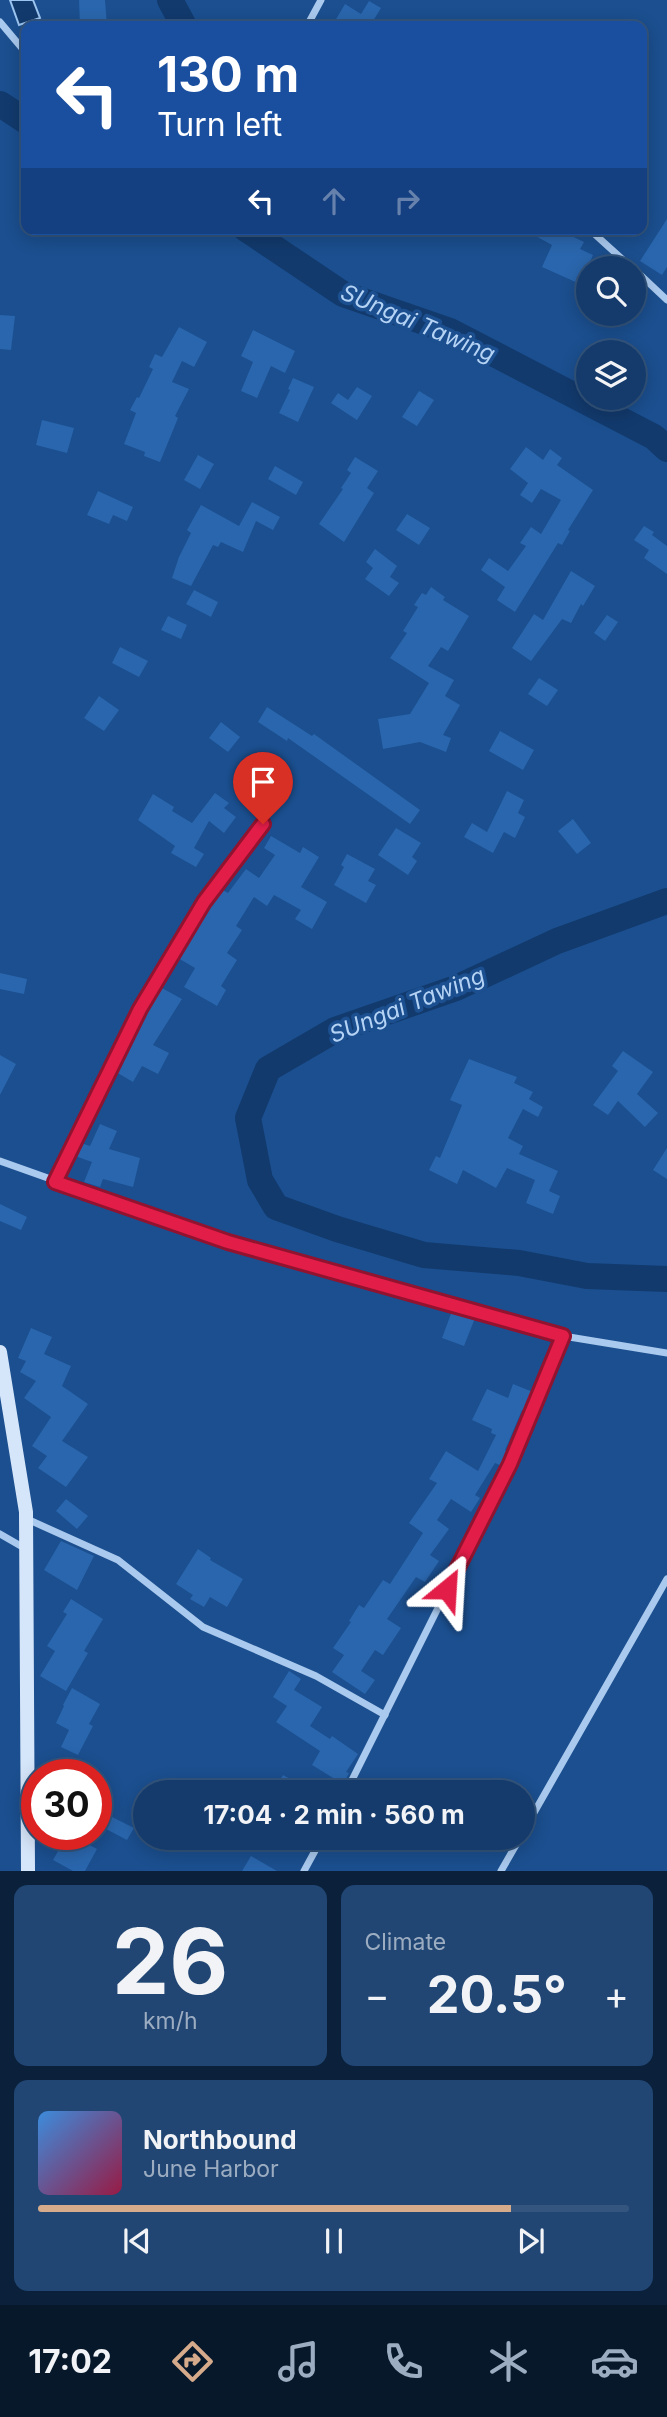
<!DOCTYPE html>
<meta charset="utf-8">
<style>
body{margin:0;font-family:Inter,sans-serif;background:#214673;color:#f1f3f6;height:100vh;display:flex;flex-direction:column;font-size:26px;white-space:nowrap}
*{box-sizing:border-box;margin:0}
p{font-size:23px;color:#9dadc1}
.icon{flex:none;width:38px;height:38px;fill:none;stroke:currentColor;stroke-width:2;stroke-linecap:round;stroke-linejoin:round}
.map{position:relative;height:1871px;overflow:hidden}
.details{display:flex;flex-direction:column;gap:14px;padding:14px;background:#0b203b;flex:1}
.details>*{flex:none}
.top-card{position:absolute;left:21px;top:21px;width:626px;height:214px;border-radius:14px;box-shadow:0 4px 18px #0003,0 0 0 2px #33557e;background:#1a4fa0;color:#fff;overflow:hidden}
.controls{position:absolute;left:576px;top:256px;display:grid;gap:14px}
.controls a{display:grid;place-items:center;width:70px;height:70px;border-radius:50%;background:#143b6b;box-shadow:0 4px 18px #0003,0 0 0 2px #33557e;font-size:35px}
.speed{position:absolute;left:21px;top:1759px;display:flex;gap:14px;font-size:35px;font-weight:700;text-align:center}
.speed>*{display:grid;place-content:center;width:91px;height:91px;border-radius:50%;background:#143b6b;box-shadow:0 4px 18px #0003,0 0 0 2px #33557e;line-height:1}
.speed .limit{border:10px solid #d22;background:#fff;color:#111}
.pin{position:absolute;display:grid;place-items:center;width:60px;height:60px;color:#fff;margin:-72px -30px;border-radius:50% 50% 50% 0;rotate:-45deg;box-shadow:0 0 7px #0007}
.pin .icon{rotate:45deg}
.me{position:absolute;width:77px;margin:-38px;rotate:27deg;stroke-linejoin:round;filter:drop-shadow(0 0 5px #0008)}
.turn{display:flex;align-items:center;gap:24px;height:147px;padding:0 21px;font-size:32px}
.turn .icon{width:91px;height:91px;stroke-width:2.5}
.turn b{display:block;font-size:49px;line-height:60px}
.lanes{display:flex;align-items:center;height:66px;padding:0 21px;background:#0003;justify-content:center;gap:35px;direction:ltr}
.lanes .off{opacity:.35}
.big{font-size:52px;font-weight:700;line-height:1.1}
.details .widget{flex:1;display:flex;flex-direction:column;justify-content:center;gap:10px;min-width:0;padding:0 24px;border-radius:14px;background:#214673}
.details .dial{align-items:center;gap:0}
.dial b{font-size:91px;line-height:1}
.song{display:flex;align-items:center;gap:21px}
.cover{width:84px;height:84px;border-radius:10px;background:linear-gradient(135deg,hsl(210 70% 55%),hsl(340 70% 35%))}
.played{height:7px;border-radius:4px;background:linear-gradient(90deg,#d6ab8b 80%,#33557e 80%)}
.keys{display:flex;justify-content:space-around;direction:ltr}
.heat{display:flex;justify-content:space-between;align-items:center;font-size:38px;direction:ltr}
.details .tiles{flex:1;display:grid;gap:14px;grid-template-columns:1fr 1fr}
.widget:last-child{grid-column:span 2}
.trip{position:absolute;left:133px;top:1780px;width:402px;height:70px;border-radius:35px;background:#143b6b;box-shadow:0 4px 18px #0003,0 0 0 2px #33557e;font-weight:700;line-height:70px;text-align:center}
.dock{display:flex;height:112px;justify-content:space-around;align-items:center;background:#08182b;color:#9dadc1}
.dock .icon{width:49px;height:49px}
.dock .current{color:#d6ab8b}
.dock b{font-size:32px;color:#f1f3f6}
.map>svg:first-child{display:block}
.water{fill:#123a6d;stroke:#9cc4f0;stroke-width:2}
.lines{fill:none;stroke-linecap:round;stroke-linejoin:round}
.river{stroke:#123a6d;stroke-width:26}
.building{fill:#2a66ad}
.street{stroke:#a9c9ee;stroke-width:7}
.secondary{stroke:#d6e6fa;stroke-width:14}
.route-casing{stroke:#92132f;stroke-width:18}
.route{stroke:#e11d48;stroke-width:12}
.labels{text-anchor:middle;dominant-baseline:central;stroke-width:7;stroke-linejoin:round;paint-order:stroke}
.water-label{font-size:23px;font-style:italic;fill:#b5d3f5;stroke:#1b4f8f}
</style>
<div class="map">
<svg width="667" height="1871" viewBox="0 0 667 1871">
<rect width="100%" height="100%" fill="#1b4f8f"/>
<!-- water -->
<path class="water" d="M10 0H33L40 18 19 25Z"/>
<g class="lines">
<!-- river -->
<g class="river">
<path d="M170 0 184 26"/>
<path d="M0 104 26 121"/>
<path d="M246 229 343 294 450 331 654 437 667 449"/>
<path d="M667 901 557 941 456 988 335 1030 268 1069 248 1118 260 1180 276 1207 337 1229 424 1255 519 1263 587 1276 667 1279"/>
</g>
</g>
<!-- building -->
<g class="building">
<path d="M79 0H105L107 26H80Z"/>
<path d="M369 1 381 8 373 21 382 26H345L335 21 345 4 361 14Z"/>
<path d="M667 219V267L662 275 640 261Z"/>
<path d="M523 229H557L584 242 580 249 593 255 580 284 542 267 552 245Z"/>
<path d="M0 315 15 316 11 350 0 349Z"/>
<path d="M179 327 207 342 194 367 182 361 172 382 189 389 175 416 178 418 160 462 144 456 145 452 124 444 136 413 130 410 137 397 139 398 153 369 149 367 155 354 162 357Z"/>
<path d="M253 330 295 351 285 373 271 366 257 398 241 391 253 362 241 356Z"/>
<path d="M293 378 314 387 298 422 279 413 290 390 288 389Z"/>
<path d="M357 387 372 396 357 420 331 403 338 393 348 400Z"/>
<path d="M419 391 434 400 417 426 402 417Z"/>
<path d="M42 420 74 428 67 453 36 445Z"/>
<path d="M526 447 543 460 550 449 562 458 557 465 593 490 568 530 570 531 562 545 558 543 515 612 497 600 505 587 481 570 489 558 508 571 526 546 520 543 531 527 541 534 561 500 541 489 532 503 520 495 528 483 510 469Z"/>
<path d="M198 455 214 464 200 489 184 480Z"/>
<path d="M355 457 378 471 367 488 374 493 344 542 319 524 343 489 341 488 351 473 347 470Z"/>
<path d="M275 466 303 482 296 495 268 479Z"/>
<path d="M98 491 133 507 127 521 113 515 109 524 87 515Z"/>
<path d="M252 502 280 517 273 530 256 521 243 552 221 542 218 547 213 545 191 586 172 578 179 557 191 533 187 530 201 505 239 526Z"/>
<path d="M407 514 430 528 419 545 396 530Z"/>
<path d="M644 526 654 532 652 535 667 546V574L644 558 649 550 634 540Z"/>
<path d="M375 549 397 566 390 577 399 583 389 596 365 579 373 568 366 562Z"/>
<path d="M571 571 595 586 583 606 581 604 571 623 562 619 531 661 512 648 534 614 543 620Z"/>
<path d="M431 587 445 597 443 600 469 616 448 651 441 647 428 666 454 680 445 696 460 705 443 735 451 738 446 752 420 742 383 749 378 719 410 714 429 683 390 658 407 633 403 631 418 607 414 605 422 593 426 595Z"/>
<path d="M194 590 218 602 211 617 186 604Z"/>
<path d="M607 615 618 622 605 641 594 633Z"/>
<path d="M168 616 187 625 181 639 161 630Z"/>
<path d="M120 647 148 661 139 677 112 663Z"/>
<path d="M539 678 558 690 547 706 528 694Z"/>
<path d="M99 696 119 710 104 731 84 718Z"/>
<path d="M267 707 312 736 314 734 420 810 410 824 288 738 287 741 258 722Z"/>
<path d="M221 722 240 737 228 752 209 738Z"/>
<path d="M500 731 534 750 523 770 489 751Z"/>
<path d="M507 791 524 800 518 813 525 817 515 838 504 832 493 853 464 837 472 823 487 832Z"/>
<path d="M215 793 229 803 224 808 236 817 224 833 209 821 194 848 204 854 196 867 171 853 175 846 138 820 153 794 174 807 172 811 192 823Z"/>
<path d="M573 819 591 843 577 854 558 831Z"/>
<path d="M396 828 421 843 412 857 417 861 408 875 378 855Z"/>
<path d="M271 836 300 853 303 847 319 857 301 887 327 902 312 929 295 919 301 910 274 895 267 906 254 897 236 926 242 930 227 953 237 960 221 986 226 990 217 1006 184 987 195 968 178 958 221 889 228 893 246 869 259 878 275 855 264 848Z"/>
<path d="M347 854 375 869 368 881 376 885 366 903 334 885 344 867 341 865Z"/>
<path d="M0 973 27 979 24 994 0 989Z"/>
<path d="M160 987 182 999 153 1045 169 1053 158 1074 142 1066 133 1082 116 1072Z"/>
<path d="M623 1051 653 1072 637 1094 658 1113 645 1127 618 1101 608 1115 593 1105 618 1071 612 1066Z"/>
<path d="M0 1055 16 1064 0 1095Z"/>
<path d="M469 1059 517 1077 514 1083 533 1092 529 1099 543 1107 538 1117 523 1109 508 1138 523 1146 519 1154 558 1171 549 1191 560 1196 553 1214 526 1203 535 1180 507 1168 496 1188 463 1170 457 1184 429 1170 436 1156 440 1158 462 1105 450 1100Z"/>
<path d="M100 1124 117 1131 109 1149 140 1158 133 1187 103 1179 100 1187 84 1182 92 1162 75 1156 81 1143 90 1146Z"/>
<path d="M667 1148V1179L653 1170Z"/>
<path d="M0 1204 27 1217 21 1230 0 1221Z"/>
<path d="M452 1311 475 1318 464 1346 442 1338Z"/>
<path d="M31 1328 52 1337 44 1354 71 1366 62 1386 88 1404 62 1441 88 1457 66 1487 38 1468 47 1456 32 1446 51 1417 24 1398 36 1381 20 1372 26 1361 18 1358Z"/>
<path d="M513 1384 533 1392 525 1411 522 1410 505 1450 508 1452 505 1460 502 1466 495 1463 475 1495 480 1498 471 1512 451 1499 437 1520 449 1529 430 1555 439 1561 425 1582 416 1577 387 1619 401 1628 383 1655 375 1650 361 1671 375 1680 365 1694 332 1672 344 1655 333 1648 351 1622 349 1621 359 1605 364 1608 383 1580 390 1584 423 1533 409 1523 437 1483 429 1479 446 1451 478 1471 496 1435 491 1433 492 1429 472 1420 487 1389 508 1398Z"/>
<path d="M66 1499 88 1516 77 1529 56 1511Z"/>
<path d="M61 1541 94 1556 77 1590 44 1570Z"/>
<path d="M198 1549 211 1558 210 1560 243 1579 227 1607 210 1597 204 1607 190 1599 193 1595 176 1584Z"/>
<path d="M71 1599 103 1619 84 1651 88 1653 66 1691 40 1676 55 1651 47 1646 67 1614 63 1612Z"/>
<path d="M289 1671 301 1679 294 1690 322 1707 310 1726 330 1739 332 1736 358 1754 346 1772 349 1773 343 1784 312 1765 320 1751 276 1722 287 1706 273 1697Z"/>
<path d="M72 1688 100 1704 89 1724 93 1726 78 1755 61 1747 69 1730 56 1723 64 1706 63 1705Z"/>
<path d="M283 1775 313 1792H273Z"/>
<path d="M112 1817 134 1828 127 1840 106 1829Z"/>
<path d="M78 1839 97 1849 85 1871H73L53 1860 64 1841 74 1847Z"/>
<path d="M251 1856 277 1871H242Z"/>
</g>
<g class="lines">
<!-- street -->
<g class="street">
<path d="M0 22 26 53"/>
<path d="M307 26 321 0"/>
<path d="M589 229 632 268"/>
<path d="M634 269 667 300"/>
<path d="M0 1161 228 1242 563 1336 510 1464 346 1792"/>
<path d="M55 1182 140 1009 204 902 263 824"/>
<path d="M563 1336 667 1353"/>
<path d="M27 1519 118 1560 203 1627 316 1676 385 1715"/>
<path d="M0 1534 26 1549"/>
<path d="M523 1832 667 1579"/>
<path d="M304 1871 322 1838"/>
<path d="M501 1871 520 1838"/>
</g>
<!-- secondary -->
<path class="secondary" d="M0 1352 26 1512 28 1871"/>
</g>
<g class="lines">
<defs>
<path id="route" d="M263 824 204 902 140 1009 55 1182 228 1242 563 1336 510 1464 447 1589"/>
</defs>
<!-- route casing -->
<use href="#route" class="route-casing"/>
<!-- route -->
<use href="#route" class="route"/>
</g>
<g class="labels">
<!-- water labels -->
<g class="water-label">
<text transform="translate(418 323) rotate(23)">SUngai Tawing</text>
<text transform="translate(407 1005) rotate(-22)">SUngai Tawing</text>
</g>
</g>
</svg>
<div class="controls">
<a><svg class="icon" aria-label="search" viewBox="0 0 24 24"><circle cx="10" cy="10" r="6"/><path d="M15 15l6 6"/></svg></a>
<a><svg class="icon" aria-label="layers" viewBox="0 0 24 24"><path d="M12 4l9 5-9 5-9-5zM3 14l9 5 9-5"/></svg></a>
</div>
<div class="speed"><div class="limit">30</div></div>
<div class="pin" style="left:263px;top:824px;background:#d93025"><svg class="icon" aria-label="arrive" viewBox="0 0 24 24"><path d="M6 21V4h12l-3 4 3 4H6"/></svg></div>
<svg class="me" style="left:447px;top:1589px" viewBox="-20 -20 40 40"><path d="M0-17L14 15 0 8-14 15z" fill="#e11d48" stroke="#fff" stroke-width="4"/></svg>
<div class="trip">17:04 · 2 min · 560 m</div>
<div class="top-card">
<div class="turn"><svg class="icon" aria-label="left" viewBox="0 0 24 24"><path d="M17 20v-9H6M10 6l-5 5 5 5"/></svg><div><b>130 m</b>Turn left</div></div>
<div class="lanes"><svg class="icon" aria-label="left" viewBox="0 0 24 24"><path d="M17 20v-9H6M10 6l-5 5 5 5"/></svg><svg class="icon off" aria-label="ahead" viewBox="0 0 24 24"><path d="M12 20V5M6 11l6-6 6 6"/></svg><svg class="icon off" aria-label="right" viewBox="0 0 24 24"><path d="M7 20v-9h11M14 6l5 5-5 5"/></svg></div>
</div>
</div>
<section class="details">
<div class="tiles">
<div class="widget dial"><b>26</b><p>km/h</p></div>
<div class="widget"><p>Climate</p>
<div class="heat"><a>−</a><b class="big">20.5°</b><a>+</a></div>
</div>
<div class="widget">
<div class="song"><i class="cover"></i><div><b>Northbound</b><p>June Harbor</p></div></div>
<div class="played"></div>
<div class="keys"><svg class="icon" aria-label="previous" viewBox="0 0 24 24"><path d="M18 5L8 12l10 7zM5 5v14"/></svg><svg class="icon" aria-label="pause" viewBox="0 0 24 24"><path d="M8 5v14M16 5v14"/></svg><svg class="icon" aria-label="next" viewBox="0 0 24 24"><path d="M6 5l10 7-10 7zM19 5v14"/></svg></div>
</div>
</div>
</section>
<nav class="dock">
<b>17:02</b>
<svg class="icon current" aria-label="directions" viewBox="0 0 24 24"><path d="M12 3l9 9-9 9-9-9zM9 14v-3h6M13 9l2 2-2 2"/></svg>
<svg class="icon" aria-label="music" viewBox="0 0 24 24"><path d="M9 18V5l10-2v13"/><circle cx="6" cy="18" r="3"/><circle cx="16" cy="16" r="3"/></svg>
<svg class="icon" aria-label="phone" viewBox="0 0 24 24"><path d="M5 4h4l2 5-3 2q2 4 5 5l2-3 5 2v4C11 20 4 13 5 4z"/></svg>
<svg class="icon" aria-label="climate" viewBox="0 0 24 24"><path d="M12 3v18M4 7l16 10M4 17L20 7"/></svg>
<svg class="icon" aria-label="car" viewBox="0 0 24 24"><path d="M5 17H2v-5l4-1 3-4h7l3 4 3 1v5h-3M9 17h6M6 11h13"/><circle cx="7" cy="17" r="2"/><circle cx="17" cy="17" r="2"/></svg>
</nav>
